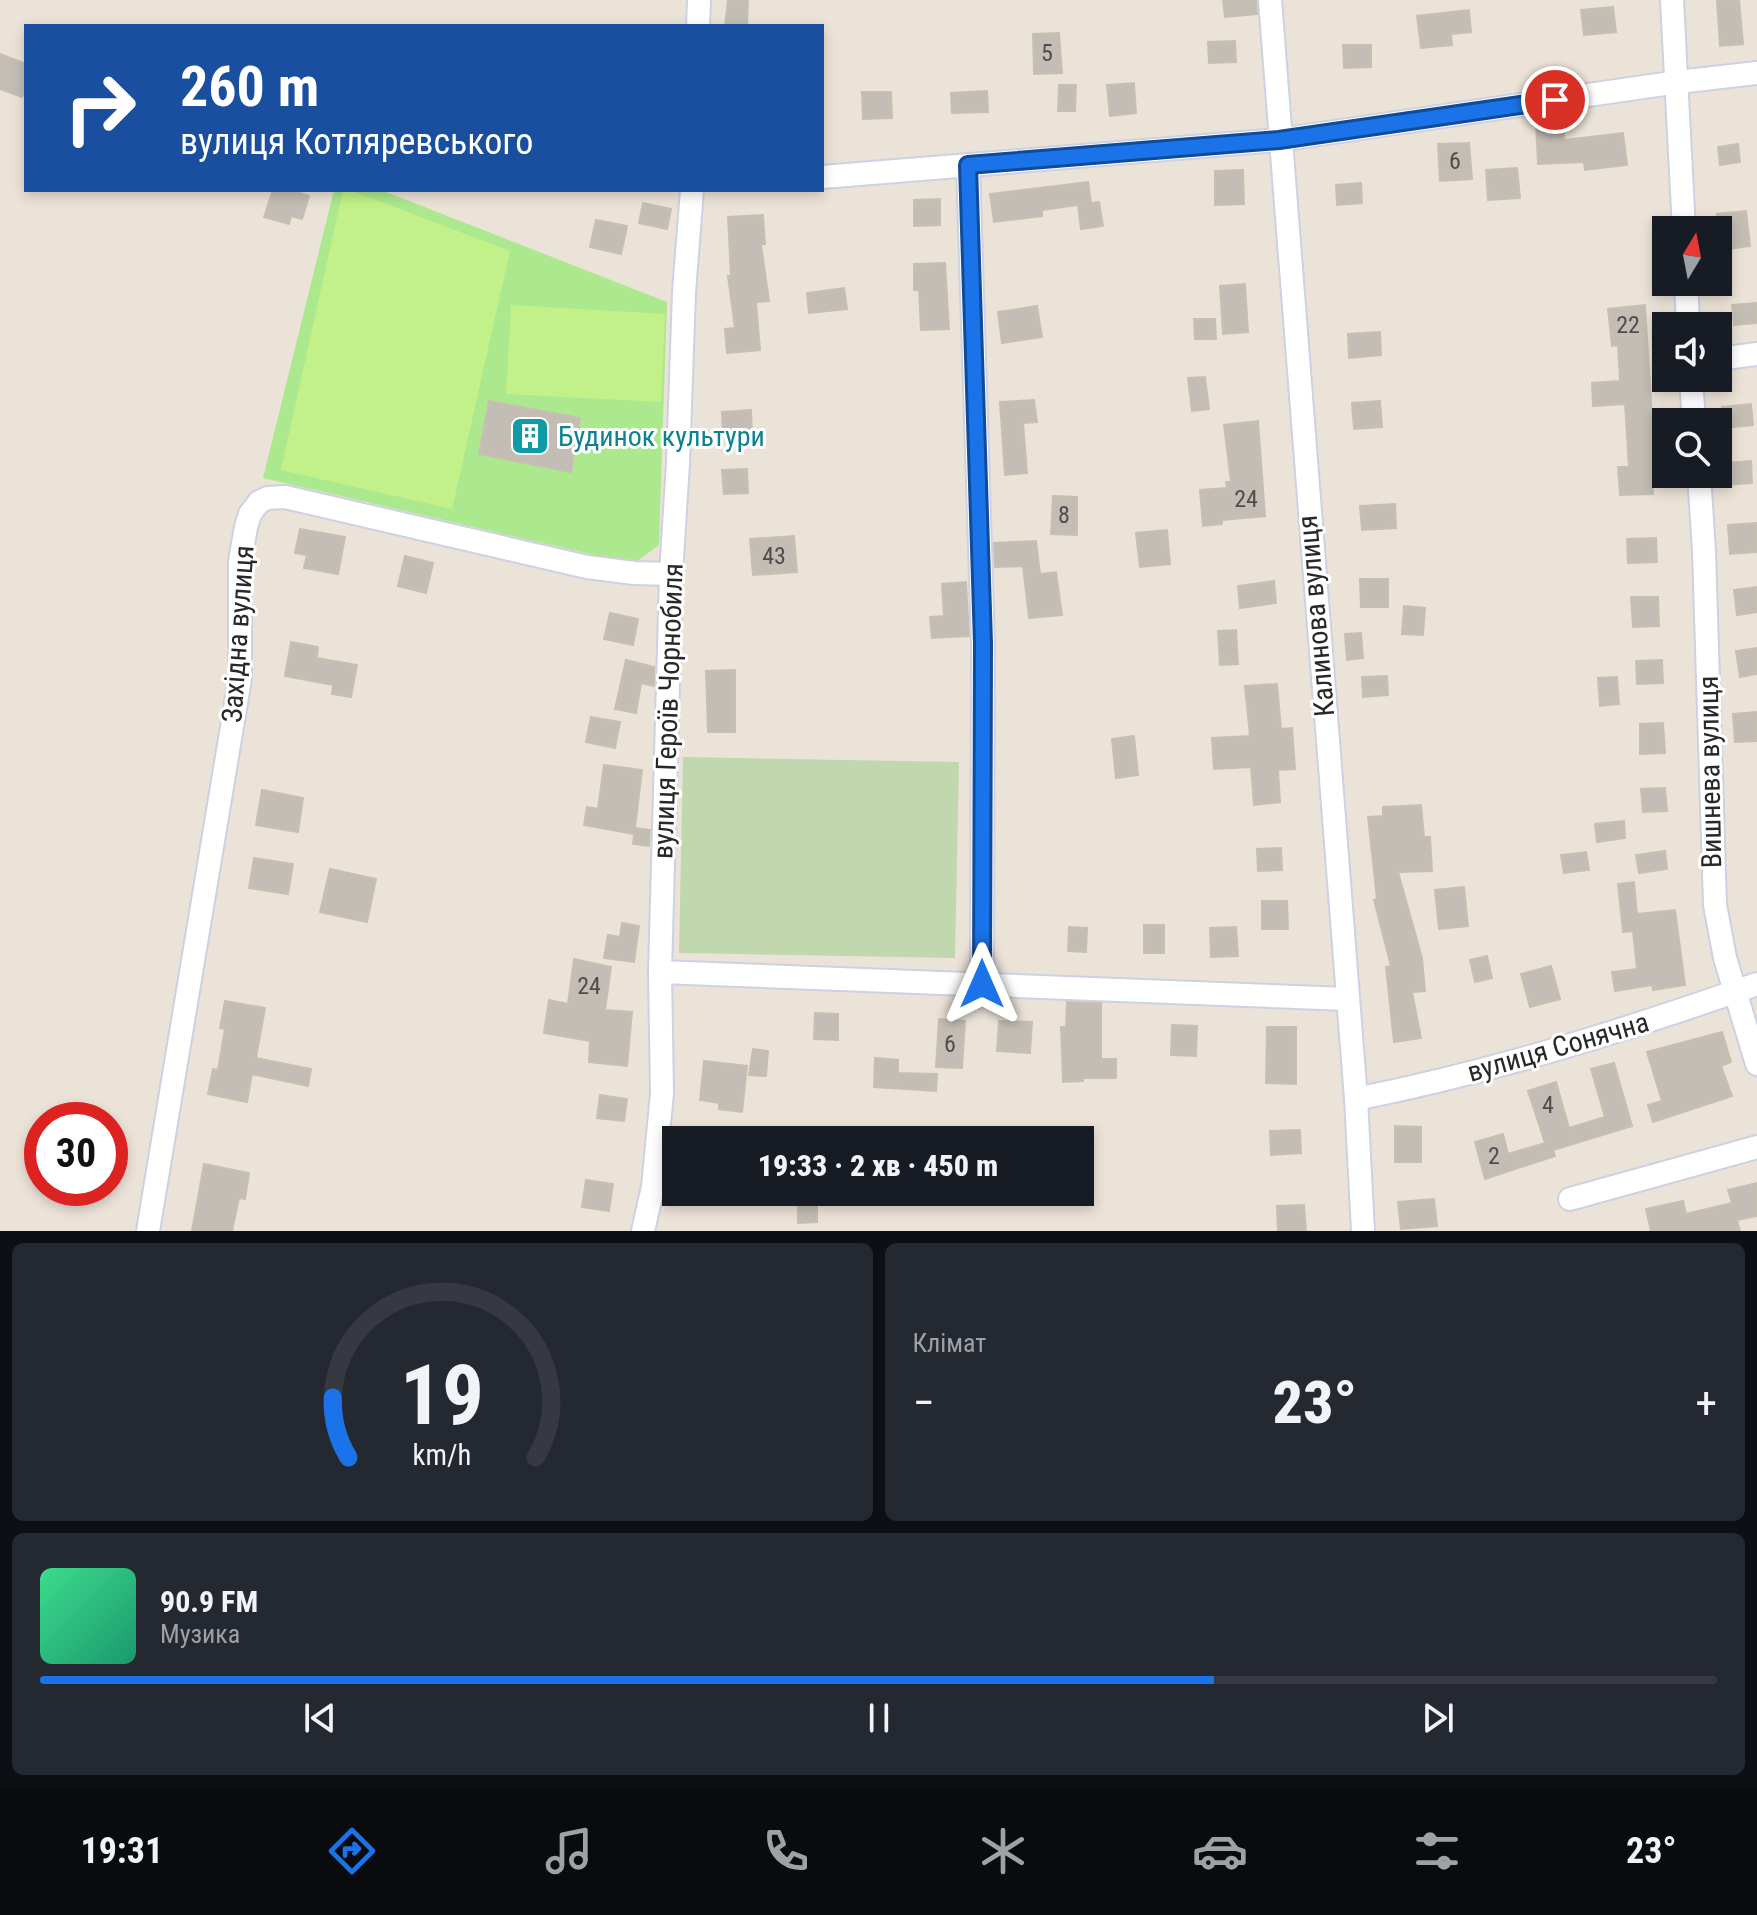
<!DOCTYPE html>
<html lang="uk">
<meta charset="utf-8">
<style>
body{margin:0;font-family:"Roboto Condensed",sans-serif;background:#242831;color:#f1f3f6;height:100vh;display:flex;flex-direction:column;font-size:30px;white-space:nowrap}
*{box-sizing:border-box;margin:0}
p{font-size:26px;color:#9ea1a6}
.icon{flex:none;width:44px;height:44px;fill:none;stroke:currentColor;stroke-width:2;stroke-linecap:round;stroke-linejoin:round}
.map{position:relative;height:1231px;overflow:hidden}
.details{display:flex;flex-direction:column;gap:12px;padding:12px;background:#0d0f14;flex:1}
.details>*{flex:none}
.banner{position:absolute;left:24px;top:24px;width:800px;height:168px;border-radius:0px;box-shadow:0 4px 12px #0003;background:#1a4fa0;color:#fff;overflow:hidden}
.needle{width:52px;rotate:10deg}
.controls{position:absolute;left:1652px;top:216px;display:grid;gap:16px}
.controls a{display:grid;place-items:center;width:80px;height:80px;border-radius:0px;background:#171b24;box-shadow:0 4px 12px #0003;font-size:40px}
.speed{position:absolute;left:24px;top:1102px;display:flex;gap:16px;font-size:40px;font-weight:700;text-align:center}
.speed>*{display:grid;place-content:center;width:104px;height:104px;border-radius:50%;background:#171b24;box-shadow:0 4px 12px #0003;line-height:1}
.speed .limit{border:12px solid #d22;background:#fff;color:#111}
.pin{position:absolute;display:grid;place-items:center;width:68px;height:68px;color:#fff;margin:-34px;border:4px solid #fff;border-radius:50%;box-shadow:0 2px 8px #0007}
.me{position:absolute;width:88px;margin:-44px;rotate:0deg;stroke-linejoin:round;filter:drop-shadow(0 0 6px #0008)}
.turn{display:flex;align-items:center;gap:28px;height:168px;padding:0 24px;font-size:36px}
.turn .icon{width:104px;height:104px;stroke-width:2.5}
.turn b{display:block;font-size:56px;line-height:68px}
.big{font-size:60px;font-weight:800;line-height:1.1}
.details .widget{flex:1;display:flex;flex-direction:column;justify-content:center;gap:12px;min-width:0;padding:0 28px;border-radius:12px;background:#242831}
.details .dial{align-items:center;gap:0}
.dial svg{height:208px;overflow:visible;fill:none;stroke:#363941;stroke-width:7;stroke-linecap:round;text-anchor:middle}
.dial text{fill:#f1f3f6;stroke:none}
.song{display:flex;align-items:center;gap:24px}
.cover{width:96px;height:96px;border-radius:12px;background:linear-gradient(135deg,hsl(150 70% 55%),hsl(160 70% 35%))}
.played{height:8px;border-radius:4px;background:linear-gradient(90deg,#1a73e8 70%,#363941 70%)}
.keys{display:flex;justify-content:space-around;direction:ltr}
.heat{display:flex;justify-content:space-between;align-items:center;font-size:44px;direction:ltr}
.details .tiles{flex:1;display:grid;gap:12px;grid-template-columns:1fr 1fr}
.widget:last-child{grid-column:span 2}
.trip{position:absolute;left:662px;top:1126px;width:432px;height:80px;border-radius:0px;background:#171b24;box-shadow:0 4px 12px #0003;font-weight:800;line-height:80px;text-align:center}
.tab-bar{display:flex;height:128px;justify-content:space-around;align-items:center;background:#090b0e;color:#9ea1a6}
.tab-bar .icon{width:56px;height:56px}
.tab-bar .selected{color:#1a73e8}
.tab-bar b{font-size:36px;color:#f1f3f6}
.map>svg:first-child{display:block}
.green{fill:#ace88e}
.cemetery{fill:#c1d7ad}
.pitch{fill:#c3f189}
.building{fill:#c3bdb5;stroke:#c7c0b1;stroke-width:2}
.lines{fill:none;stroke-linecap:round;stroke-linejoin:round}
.minor-casing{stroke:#cdd1e3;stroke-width:26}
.minor{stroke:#fff;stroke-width:22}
.route-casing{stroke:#114b97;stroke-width:20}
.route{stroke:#1a73e8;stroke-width:14}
.labels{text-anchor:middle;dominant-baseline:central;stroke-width:6;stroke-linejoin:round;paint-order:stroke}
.number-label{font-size:24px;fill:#4f4d4b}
.culture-label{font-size:28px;fill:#0d838f;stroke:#fff;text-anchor:start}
.street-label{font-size:28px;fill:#282828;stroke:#fff}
</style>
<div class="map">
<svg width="1757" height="1231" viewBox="0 0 1757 1231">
<rect width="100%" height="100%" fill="#ece3d8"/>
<!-- green -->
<path class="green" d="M334 190H381L667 302 659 545 633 564 263 478Z"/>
<!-- cemetery -->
<path class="cemetery" d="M683 757 959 762 955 958 679 953Z"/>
<!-- pitch -->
<g class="pitch">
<path d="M343 190H350L510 251 452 509 281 470Z"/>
<path d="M511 305 665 314 661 402 506 394Z"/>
</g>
<!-- building -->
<g class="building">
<path d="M728 0H748L747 26H725Z"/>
<path d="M1223 0H1256L1257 14 1225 17Z"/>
<path d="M1717 0H1739L1743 44 1720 46Z"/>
<path d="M1613 7 1616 32 1584 35 1581 10Z"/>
<path d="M1469 10 1471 32 1451 34 1452 45 1421 48 1417 16Z"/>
<path d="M1059 33 1062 73 1034 74 1033 34Z"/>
<path d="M1235 41 1236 62 1209 63 1208 42Z"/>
<path d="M1343 45H1371V67L1344 68Z"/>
<path d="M0 54 26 64V86L22 97 0 89Z"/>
<path d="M1134 83 1136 113 1110 116 1107 85Z"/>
<path d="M1059 85H1076L1075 111H1058Z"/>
<path d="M987 91 988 112 952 113 951 93Z"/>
<path d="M862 92H891L892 118 863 119Z"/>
<path d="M1563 122 1564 140 1623 133 1627 165 1585 170 1584 162 1538 164 1536 123Z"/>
<path d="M1469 143 1472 179 1440 181 1438 144Z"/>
<path d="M1738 144 1740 162 1720 165 1718 147Z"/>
<path d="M1517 168 1520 198 1488 200 1486 170Z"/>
<path d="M1243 170 1244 204 1215 205V171Z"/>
<path d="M1088 182 1091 203 1099 202 1103 226 1081 229 1078 205 1084 204 1042 210V216L994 222 990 194Z"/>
<path d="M1361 183 1362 203 1337 205 1336 185Z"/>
<path d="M273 190H290L309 196 302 219 291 216 289 224 264 217Z"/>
<path d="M940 199V225L914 226V200Z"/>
<path d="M643 203 671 209 667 229 639 223Z"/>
<path d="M1746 211 1750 246 1721 250 1717 214Z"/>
<path d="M763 215 765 244H761L769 301 756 302 760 350 727 353 725 329 735 328 728 276H731L728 217Z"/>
<path d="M596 220 627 226 621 254 590 247Z"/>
<path d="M945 263 949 329 921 330 919 290H914V264Z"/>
<path d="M1245 284 1248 332 1223 334 1220 286Z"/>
<path d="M844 288 847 309 809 313 807 293Z"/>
<path d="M1757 303V323L1734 325 1732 305Z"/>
<path d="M1645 305 1652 417H1654L1656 442H1652L1653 494 1620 495 1618 467H1629L1625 404 1593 406 1592 383 1620 381 1618 345 1612 346 1608 309Z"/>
<path d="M1037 306 1042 337 1002 343 998 312Z"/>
<path d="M1194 319H1215L1216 339H1195Z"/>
<path d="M1380 332 1381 355 1349 358 1348 334Z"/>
<path d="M1205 377 1209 409 1192 411 1188 378Z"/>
<path d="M1034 400 1037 422 1023 423 1027 473 1005 475 1000 402Z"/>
<path d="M489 401 580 418 571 472 479 454Z"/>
<path d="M1380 401 1382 427 1354 429 1352 403Z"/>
<path d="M1751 404 1753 425 1724 428 1722 407Z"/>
<path d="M751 410 752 433 723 434 722 412Z"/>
<path d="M1258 421 1265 516 1222 520V524L1203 526 1200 490 1227 488 1226 482H1231L1224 425Z"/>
<path d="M1751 461 1752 483 1727 485 1726 463Z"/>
<path d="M747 469 748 493 724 494 722 470Z"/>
<path d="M1053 496 1077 497V535L1051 534Z"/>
<path d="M1395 504 1396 528 1362 530 1360 506Z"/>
<path d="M1757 523V552L1730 554 1728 525Z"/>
<path d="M300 529 345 537 338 574 304 568 307 555 295 553Z"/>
<path d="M1167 530 1170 564 1140 567 1136 533Z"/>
<path d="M794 536 797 572 753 575 750 539Z"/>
<path d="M1656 538 1657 562 1628 563 1627 539Z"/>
<path d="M1036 541 1040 574 1056 572 1062 615 1029 618 1023 566 995 567 994 543Z"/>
<path d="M405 556 433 563 426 593 398 586Z"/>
<path d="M1360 579H1388V607H1361Z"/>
<path d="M1274 581 1276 603 1240 608 1238 586Z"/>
<path d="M966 582 969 636 932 638 930 617 944 616 942 584Z"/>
<path d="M1757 587V612L1737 615 1734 590Z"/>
<path d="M1631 597H1658L1659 626 1633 627Z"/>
<path d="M1404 606 1425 608 1423 635 1402 634Z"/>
<path d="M610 613 638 619 633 645 604 639Z"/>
<path d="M1236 630 1238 664 1220 665 1218 631Z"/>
<path d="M1361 633 1363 658 1347 660 1345 634Z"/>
<path d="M291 642 318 647 317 658 357 665 351 697 332 694 333 685 285 676Z"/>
<path d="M1757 648V674L1740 677 1736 651Z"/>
<path d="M626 660 654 667V686L641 683 636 713 615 709Z"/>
<path d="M1662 660 1663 683 1637 684 1636 661Z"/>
<path d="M735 670V732H708L706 671Z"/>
<path d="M1387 676 1388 695 1363 697 1362 677Z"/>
<path d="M1617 677 1619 704 1600 706 1598 678Z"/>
<path d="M1277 684 1281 729 1292 728 1295 769 1278 770 1280 802 1254 805 1251 767 1214 769 1212 738 1250 736 1245 686Z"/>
<path d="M1757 712V741L1735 742 1733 714Z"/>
<path d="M591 717 620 722 615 748 586 742Z"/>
<path d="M1663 723 1665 753 1640 754V724Z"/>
<path d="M1134 736 1138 775 1116 778 1112 739Z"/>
<path d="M604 765 642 770 635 828 650 830 649 846 633 844 634 834 584 825 587 807 598 809Z"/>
<path d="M1665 788 1667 811 1643 812 1641 789Z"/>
<path d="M262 790 303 798 298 832 256 825Z"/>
<path d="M1421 805 1424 837H1430L1432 871 1398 872 1422 958 1425 991 1412 992 1421 1038 1394 1042 1386 967 1391 966 1374 900 1377 899 1368 817 1383 816V807Z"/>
<path d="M1624 821 1625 838 1597 842 1595 824Z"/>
<path d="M1281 848 1282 870 1258 871 1257 849Z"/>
<path d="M1665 851 1667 869 1639 873 1636 855Z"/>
<path d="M1586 852 1589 870 1564 873 1561 855Z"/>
<path d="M254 858 293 864 288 894 249 888Z"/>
<path d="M330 869 376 879 367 922 320 912Z"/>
<path d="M1634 882 1637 914 1675 910 1685 985 1653 990 1652 985 1615 991 1612 972 1637 969 1633 931 1623 932 1618 884Z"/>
<path d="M1464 887 1468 926 1439 929 1435 890Z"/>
<path d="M1262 901H1287L1288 929H1262Z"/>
<path d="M622 923 639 926 634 962 604 958 608 935 620 937Z"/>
<rect x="1144" y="925" width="20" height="28"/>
<path d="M1069 927 1087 928 1086 952 1068 951Z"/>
<path d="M1236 927 1238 956 1211 957 1210 928Z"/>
<path d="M1487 956 1492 978 1475 982 1470 960Z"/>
<path d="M574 959 611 967 605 1010 632 1012 627 1066 589 1062 590 1041 544 1033 549 1000 568 1004Z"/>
<path d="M1551 966 1560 999 1530 1007 1521 974Z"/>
<path d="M225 1001 265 1008 256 1058 311 1069 308 1086 252 1074 247 1102 208 1094 213 1069 218 1070 225 1029 220 1028Z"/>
<path d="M1067 1002 1101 1003V1059H1116V1078H1083V1081L1063 1082 1061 1027H1066Z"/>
<path d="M815 1013 838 1014V1040L814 1039Z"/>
<path d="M939 1019 965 1021 962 1068 936 1067Z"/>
<path d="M999 1021 1032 1022 1030 1053 997 1051Z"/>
<path d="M1172 1025 1197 1026 1196 1056 1171 1055Z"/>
<path d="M1267 1027H1296V1084L1266 1083Z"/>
<path d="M1722 1032 1731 1062 1721 1066 1732 1096 1653 1122 1648 1105 1662 1101 1647 1052Z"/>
<path d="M753 1049 768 1051 766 1076 749 1075Z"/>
<path d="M875 1058 898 1060V1073L937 1074 936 1091 874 1087Z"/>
<path d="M704 1061 747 1066 742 1112 719 1109V1103L700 1100Z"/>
<path d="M1614 1063 1632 1126 1553 1150 1555 1156 1485 1179 1475 1142 1503 1134 1508 1154 1545 1143 1528 1091 1556 1082 1569 1128 1605 1117 1591 1069Z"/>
<path d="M600 1095 627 1099 624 1121 597 1118Z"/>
<path d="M1395 1126 1421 1127V1162H1395Z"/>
<path d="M1300 1130 1301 1153 1271 1155 1270 1131Z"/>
<path d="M204 1164 249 1173 245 1199 239 1198 232 1231H192Z"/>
<path d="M586 1180 613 1184 609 1211 582 1207Z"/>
<path d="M1757 1183V1216L1737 1220 1740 1231H1651L1646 1209 1683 1201 1686 1214 1732 1203 1728 1190Z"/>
<path d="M798 1192H817V1222L798 1223Z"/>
<path d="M1434 1199 1437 1226 1401 1229 1398 1202Z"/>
<path d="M1304 1205 1306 1230 1278 1231 1277 1206Z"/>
</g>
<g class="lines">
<defs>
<g id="minor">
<path d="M1270 0 1356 1099 1363 1231"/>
<path d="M1672 0 1684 230"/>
<path d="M698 26 699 0"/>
<path d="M968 165 983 643 982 984"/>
<path d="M822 177 1279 140 1678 82 1757 73"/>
<path d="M1686 282 1688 326"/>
<path d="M1718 359 1757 354"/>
<path d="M1691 378 1694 422"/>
<path d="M1699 474 1704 551 1715 905 1725 958 1757 1064"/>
<path d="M660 972 1347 999"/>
<path d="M1356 1099C1492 1072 1626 1030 1757 984"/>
<path d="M1570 1199 1757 1147"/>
<path d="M148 1231 240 679V561L246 527 250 514 259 502 268 498 285 497 587 567 634 573 671 574"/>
<path d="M643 1231 653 1187 662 1093 660 972 671 574 678 463 684 292 692 190"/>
</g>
</defs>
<!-- minor casing -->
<use href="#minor" class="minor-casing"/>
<!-- minor -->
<use href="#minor" class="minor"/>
</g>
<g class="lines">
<defs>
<path id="route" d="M982 984 983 643 968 165 1279 140 1555 100"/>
</defs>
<!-- route casing -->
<use href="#route" class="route-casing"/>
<!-- route -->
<use href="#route" class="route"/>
</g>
<!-- icons -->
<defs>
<symbol id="building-square" viewBox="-11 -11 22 22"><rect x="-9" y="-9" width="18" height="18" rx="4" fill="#0f9aa8" stroke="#fff"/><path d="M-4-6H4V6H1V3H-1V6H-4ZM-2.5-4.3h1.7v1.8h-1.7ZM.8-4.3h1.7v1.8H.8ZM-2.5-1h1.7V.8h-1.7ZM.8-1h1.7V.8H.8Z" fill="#fff"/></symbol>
</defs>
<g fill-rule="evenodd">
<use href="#building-square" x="508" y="414" width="44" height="44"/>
</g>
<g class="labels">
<!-- number labels -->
<g class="number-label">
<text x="1047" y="53">5</text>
<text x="1455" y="161">6</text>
<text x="1628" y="325">22</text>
<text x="1246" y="499">24</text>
<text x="1064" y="515">8</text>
<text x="774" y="556">43</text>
<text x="589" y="986">24</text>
<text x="950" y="1044">6</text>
<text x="1548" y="1105">4</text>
<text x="1494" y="1156">2</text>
</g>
<!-- culture labels -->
<g class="culture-label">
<text x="558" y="436">Будинок культури</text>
</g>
<!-- street labels -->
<g class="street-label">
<text transform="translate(1316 616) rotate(-95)">Калинова вулиця</text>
<text transform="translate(238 634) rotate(-86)">Західна вулиця</text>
<text transform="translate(668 711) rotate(-88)">вулиця Героїв Чорнобиля</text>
<text transform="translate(1710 772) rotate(-91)">Вишнева вулиця</text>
<text transform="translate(1558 1047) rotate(-16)">вулиця Сонячна</text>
</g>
</g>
</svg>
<div class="controls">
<a><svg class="needle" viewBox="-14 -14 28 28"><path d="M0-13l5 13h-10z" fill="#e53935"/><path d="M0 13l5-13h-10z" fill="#9ea1a6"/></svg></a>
<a><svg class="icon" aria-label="sound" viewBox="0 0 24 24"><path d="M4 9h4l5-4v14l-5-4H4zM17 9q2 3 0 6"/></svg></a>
<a><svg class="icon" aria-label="search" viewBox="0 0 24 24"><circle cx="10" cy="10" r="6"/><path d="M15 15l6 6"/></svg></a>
</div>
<div class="speed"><div class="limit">30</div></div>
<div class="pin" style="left:1555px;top:100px;background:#d93025"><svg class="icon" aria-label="arrive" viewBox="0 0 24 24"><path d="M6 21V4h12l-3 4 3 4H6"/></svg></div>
<svg class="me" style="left:982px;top:984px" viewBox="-20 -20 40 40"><path d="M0-17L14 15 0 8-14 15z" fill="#1a73e8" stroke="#fff" stroke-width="4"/></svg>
<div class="trip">19:33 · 2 хв · 450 m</div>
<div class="banner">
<div class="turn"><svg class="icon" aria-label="right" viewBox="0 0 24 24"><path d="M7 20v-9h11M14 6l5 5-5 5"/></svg><div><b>260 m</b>вулиця Котляревського</div></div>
</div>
</div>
<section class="details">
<div class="tiles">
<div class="widget dial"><svg viewBox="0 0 100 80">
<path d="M14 69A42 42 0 1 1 86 69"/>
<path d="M14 69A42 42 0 0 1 8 46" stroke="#1a73e8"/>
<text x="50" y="56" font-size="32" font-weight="700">19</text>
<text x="50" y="72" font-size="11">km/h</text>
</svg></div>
<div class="widget"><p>Клімат</p>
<div class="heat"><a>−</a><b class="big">23°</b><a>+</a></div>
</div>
<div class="widget">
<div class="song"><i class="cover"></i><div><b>90.9 FM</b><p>Музика</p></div></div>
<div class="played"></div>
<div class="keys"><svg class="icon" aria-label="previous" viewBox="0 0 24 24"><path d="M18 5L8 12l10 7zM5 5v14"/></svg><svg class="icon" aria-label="pause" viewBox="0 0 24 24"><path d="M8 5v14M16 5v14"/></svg><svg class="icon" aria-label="next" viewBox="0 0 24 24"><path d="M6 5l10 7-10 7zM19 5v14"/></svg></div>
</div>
</div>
</section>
<nav class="tab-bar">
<b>19:31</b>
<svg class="icon selected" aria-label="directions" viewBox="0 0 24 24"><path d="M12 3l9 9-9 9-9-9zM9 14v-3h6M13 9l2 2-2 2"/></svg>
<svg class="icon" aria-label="music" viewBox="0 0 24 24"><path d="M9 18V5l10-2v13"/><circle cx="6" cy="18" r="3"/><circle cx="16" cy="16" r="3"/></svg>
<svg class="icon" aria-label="phone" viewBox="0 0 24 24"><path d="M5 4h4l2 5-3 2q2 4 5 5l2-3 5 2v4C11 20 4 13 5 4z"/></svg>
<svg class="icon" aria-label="climate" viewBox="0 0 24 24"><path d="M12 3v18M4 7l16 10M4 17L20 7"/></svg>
<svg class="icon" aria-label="car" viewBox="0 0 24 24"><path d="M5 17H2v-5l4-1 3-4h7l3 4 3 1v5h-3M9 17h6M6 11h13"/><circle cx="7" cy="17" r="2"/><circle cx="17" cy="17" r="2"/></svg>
<svg class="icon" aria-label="filters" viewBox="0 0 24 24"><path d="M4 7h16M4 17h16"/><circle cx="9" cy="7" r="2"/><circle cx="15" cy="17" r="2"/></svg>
<b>23°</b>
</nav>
